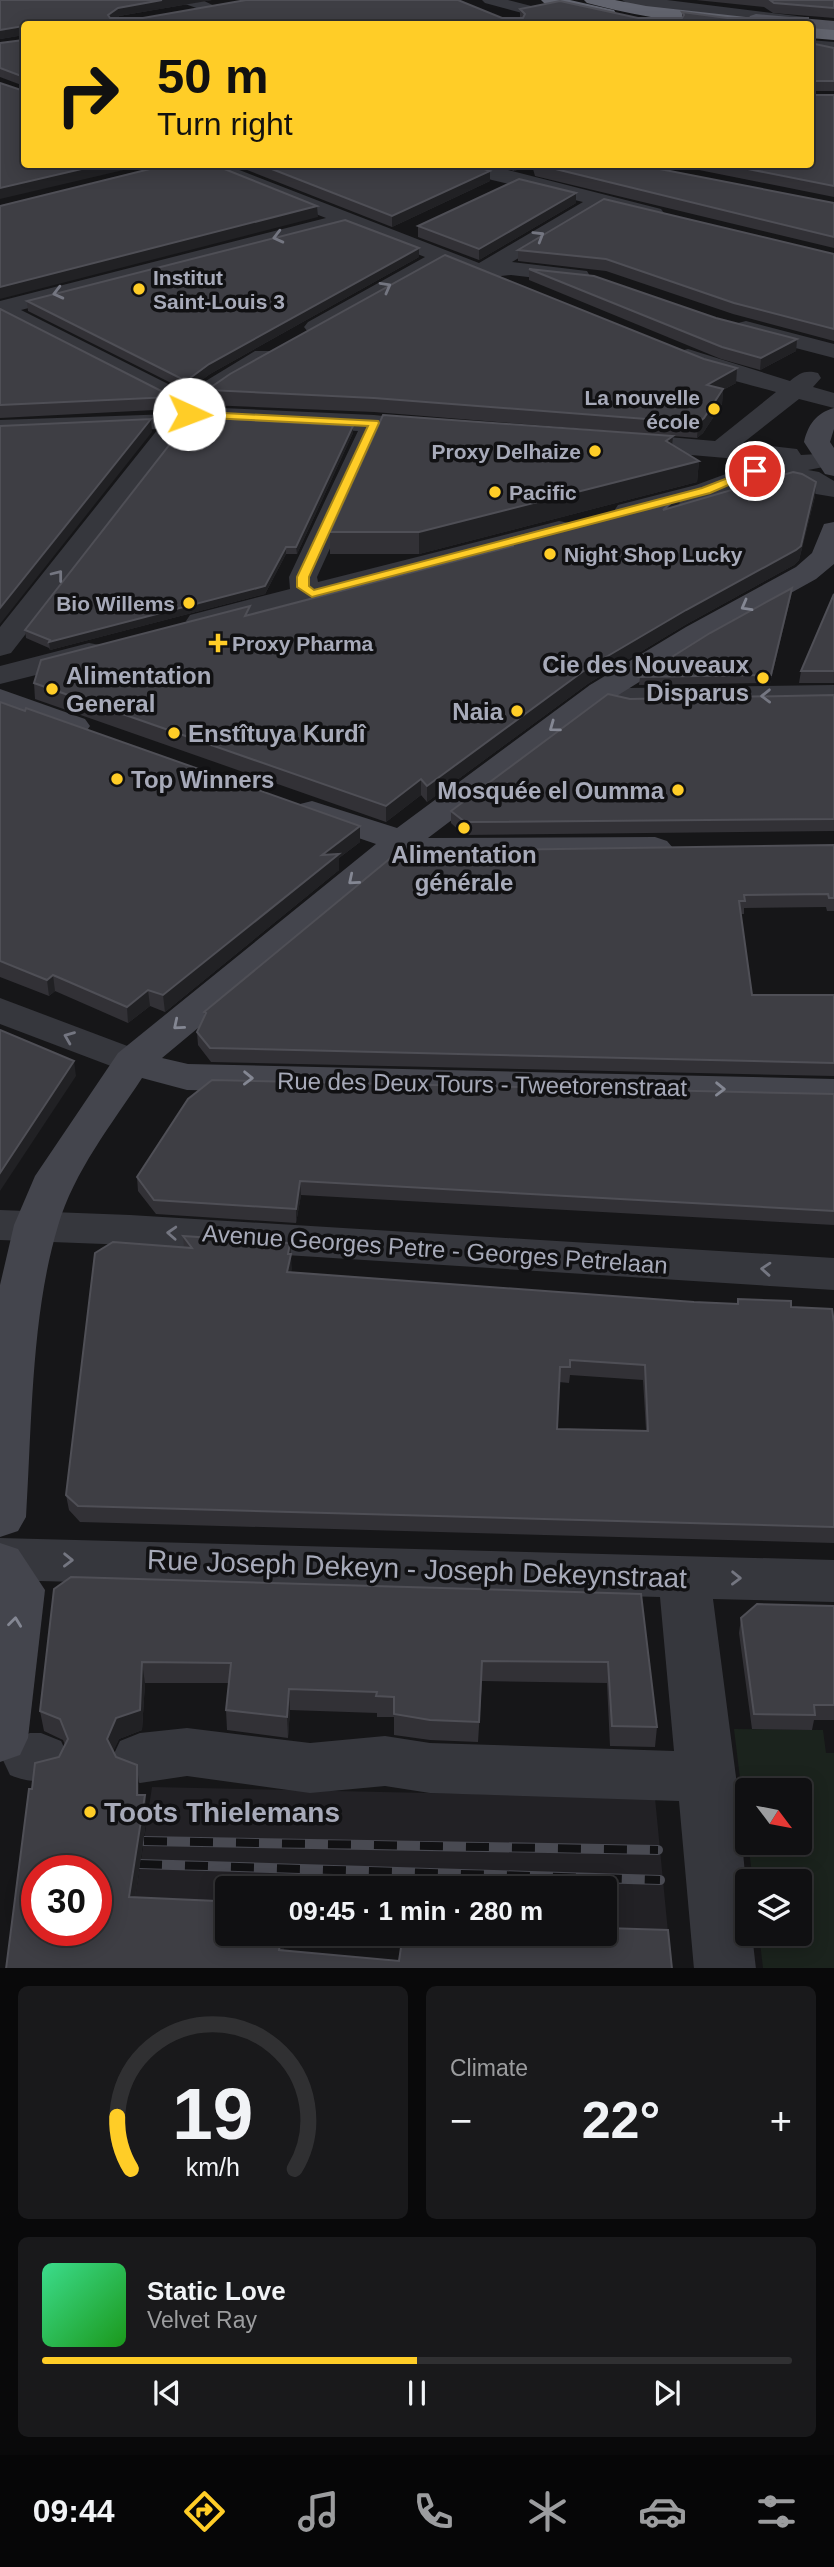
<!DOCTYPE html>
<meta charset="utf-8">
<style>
body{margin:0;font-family:Arial,sans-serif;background:#19191b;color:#f1f3f6;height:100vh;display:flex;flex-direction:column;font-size:26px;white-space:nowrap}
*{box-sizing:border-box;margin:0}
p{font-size:23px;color:#9c9d9f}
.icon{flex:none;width:38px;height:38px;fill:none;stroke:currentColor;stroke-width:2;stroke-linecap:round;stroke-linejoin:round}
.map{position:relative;height:1968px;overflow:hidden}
.sheet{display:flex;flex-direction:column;gap:18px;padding:18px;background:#09090a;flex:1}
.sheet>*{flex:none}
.hud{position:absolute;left:21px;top:21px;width:793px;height:147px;border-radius:7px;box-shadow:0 4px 18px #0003,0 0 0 2px #303032;background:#ffcd27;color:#111;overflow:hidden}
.needle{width:46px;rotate:122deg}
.controls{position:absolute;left:735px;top:1778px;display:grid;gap:14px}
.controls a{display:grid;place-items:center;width:77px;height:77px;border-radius:7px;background:#101012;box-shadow:0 4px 18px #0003,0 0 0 2px #303032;font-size:35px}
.speed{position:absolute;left:21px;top:1855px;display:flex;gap:14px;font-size:35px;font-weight:700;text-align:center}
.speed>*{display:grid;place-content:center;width:91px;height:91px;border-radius:50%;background:#101012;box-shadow:0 4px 18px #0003,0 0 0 2px #303032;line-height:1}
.speed .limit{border:10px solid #d22;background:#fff;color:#111}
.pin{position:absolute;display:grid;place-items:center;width:60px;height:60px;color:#fff;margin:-30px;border:4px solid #fff;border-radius:50%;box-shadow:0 2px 7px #0007}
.me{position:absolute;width:77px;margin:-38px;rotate:92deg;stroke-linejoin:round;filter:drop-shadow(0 0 5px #0008)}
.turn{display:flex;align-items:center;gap:24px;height:147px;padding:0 21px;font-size:32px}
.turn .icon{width:91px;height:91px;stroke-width:2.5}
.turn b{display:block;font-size:49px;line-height:60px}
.big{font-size:52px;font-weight:800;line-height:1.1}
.sheet .tile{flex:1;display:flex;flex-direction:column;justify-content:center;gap:10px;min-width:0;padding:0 24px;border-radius:10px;background:#19191b}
.sheet .dial{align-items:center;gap:0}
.dial svg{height:182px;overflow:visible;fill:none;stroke:#303032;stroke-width:7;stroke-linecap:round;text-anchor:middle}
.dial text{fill:#f1f3f6;stroke:none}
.song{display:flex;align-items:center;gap:21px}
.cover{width:84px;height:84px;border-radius:10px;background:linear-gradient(135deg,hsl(150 70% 55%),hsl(120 70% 35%))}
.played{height:7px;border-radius:4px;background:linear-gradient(90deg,#ffcd27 50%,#303032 50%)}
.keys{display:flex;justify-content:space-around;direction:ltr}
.heat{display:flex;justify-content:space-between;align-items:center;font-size:38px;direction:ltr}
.sheet .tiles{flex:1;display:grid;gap:18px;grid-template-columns:1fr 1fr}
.tile:last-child{grid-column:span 2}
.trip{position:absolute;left:215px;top:1876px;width:402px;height:70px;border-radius:7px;background:#101012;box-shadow:0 4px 18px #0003,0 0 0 2px #303032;font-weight:800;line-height:70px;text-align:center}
.tabs{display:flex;height:112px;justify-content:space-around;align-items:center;background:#060607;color:#9c9d9f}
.tabs .icon{width:49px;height:49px}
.tabs .selected{color:#ffcd27}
.tabs b{font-size:32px;color:#f1f3f6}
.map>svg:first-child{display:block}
.built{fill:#222125}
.green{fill:#1b231d}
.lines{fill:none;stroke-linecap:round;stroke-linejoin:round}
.street{fill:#36373d;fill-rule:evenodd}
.secondary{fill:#44454d;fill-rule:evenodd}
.primary{fill:#52535c;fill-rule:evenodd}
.highway{fill:#62646e;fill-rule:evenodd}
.rail-casing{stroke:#494a52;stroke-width:10}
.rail{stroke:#111113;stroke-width:8;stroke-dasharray:23;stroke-linecap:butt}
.wall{fill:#323136;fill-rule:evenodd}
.shaded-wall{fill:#212124}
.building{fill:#3e3e44;stroke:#4f4f56;stroke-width:2;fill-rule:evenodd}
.oneway{stroke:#747681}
.oneway2{stroke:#848793}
.route{fill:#ffcd27;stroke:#a68519;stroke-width:2}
.poi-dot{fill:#ffcd27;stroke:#111113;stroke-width:2.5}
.labels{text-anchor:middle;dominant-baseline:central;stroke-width:7;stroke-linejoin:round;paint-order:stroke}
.far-poi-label{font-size:21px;font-weight:bold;fill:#a7aab9;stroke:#111113;text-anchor:start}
.poi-label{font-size:24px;font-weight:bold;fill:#a7aab9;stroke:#111113;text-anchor:end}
.street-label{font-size:24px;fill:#a7aab9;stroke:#111113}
.near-street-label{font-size:28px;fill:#a7aab9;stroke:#111113}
.near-poi-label{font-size:28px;font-weight:bold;fill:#a7aab9;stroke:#111113;text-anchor:start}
</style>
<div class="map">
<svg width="834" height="1969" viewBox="0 0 834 1969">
<rect width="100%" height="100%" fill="#161618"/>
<!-- built -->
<path class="built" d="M152 1787 655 1798 668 1932 606 1931V1888H228L227 1921 132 1918Z"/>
<!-- green -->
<path class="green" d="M734 1729 823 1730 826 1753H834V1968H763L759 1934H800V1881H753L748 1843H800V1790H747V1836Z"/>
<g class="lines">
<!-- street -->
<g class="street">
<path d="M179 0H202L219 8 211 13 182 3Z"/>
<path d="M482 0H508L543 9 545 12 537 17 485 3Z"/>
<path d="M622 0H667L805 17 813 22 810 25 787 24 630 5Z"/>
<path d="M810 40 834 42V52L810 50Z"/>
<path d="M196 164H224L479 263 583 202 492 180 456 168 454 164H484L661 209 664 213 661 217 654 219 604 207 512 262 587 271 590 276 587 281 579 283 511 275 501 276 498 280 490 282 444 265 316 334 308 332 304 327 308 322 425 257 345 226 21 310 186 393 255 351H271L275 356 271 361 215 394 199 407 374 415 441 422 445 427 441 432 432 435 383 432 317 577 318 582 559 521 569 523 573 529 569 535 201 630 190 627 186 621 190 615 290 589 289 577 358 431 194 422 187 426 11 653 0 656V627L158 429 0 436V420L172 414 179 409 0 317V301L326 218 198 168Z"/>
<path d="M746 321 834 344V358L738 333 734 328 738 323Z"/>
<path d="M688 349 790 381C800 373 805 370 818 373L821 378 813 387 834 393V408L799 399 743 443 797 449 801 455 834 453V465L808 470 819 472 834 481V497L816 494 802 485 764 477 716 497 628 519 618 517 614 511 618 505 696 485 761 461 621 449 612 446 608 441 612 436 621 433 715 441 776 392C756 386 687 371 676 356L680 351Z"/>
<path d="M89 643 100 645 104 652 100 659 0 684V666Z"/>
<path d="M601 683 629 688 834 685V705L629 708 590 699 585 692 590 685Z"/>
<path d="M0 998 146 1053 152 1062 146 1071 132 1074 0 1024Z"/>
<path d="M0 1210 130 1215 834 1258V1290L130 1245 0 1240Z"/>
<path d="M0 1538 834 1560V1602L713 1599 736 1777 747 1895V1934H752L756 1969H694L679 1801 430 1793 385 1786 310 1793 187 1776 140 1783 120 1775 112 1758 120 1741 140 1733 187 1728 310 1743 385 1736 430 1743 674 1751 660 1597 0 1580Z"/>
<path d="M30 1733H41L61 1741 69 1758 61 1775C41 1783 30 1783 10 1775L2 1758 10 1741Z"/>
</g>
<!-- secondary -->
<g class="secondary">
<path d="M834 408V429L830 442 834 448V476L825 474 804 442C808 425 816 413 834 408Z"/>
<path d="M834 522V564L816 579 708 639 612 699 428 838 655 837 667 841 673 848 667 855 655 859 430 861 407 854 162 1058 188 1064 834 1079V1105L187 1090 142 1078C112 1124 74 1171 58 1226 31 1315 32 1424 26 1517L18 1531 0 1537V1285L14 1225 35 1176 118 1053 376 844 300 818 295 811 300 804 312 801 397 828 590 685 686 627 796 567 812 553 824 524Z"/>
<path d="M0 689 85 719 90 726 85 733 74 736 0 710Z"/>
<path d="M0 1543 18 1549 45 1590 28 1738 20 1755 0 1762Z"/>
</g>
<!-- primary -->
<path class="primary" d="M756 14 834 21V31L810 29V24L750 22 748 19 750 16Z"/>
<!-- highway -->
<g class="highway">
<path d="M541 0H570L614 10 616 13 608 18 544 3Z"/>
<path d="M584 0H615L646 6 765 19 773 24C713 30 645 18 587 3Z"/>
<path d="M810 28 834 30V40L810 38Z"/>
</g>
<defs>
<g id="rail">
<path d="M144 1841 658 1850"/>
<path d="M139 1864 660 1880"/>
</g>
</defs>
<!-- rail casing -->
<use href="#rail" class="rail-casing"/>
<!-- rail -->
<use href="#rail" class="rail"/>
</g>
<!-- wall -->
<g class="wall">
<path d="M0 0H212L119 16 117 18H520V9L638 18H682V12L727 18 24 35 0 39Z"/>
<path d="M696 0H834V18L773 13 764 7Z"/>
<path d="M24 40V86L0 77V43Z"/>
<path d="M810 43 834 48V91H810Z"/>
<path d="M834 95V197L669 164H810Z"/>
<path d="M232 164H470L490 181 392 227Z"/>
<path d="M494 164H634L834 203V248L535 176 533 169 526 167 514 171Z"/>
<path d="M576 203 479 260 418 237V226Z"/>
<path d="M518 250 834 254V341L733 314 606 271 518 261Z"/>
<path d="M419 257 210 374 187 391 28 311 27 301Z"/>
<path d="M529 269 797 339 796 351 760 370 721 359 529 280Z"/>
<path d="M0 309 173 397 174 409 0 418Z"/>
<path d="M704 359 737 368 736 383 723 390 722 404 703 433 697 438 374 412 208 405 207 390Z"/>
<path d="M353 426V433L297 554H286L265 594 50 650 49 648 26 638 25 630Z"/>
<path d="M672 445 699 461 697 482 419 554H330V532Z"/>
<path d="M815 496 799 560 794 565 685 625 589 683 427 802 421 795 386 822 35 699 34 683 250 614 509 547V539L679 505Z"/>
<path d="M792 588 791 596 770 683 639 685 640 677Z"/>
<path d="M834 594V683H799L801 671Z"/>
<path d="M834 695V831L464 835 451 823V811L630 699Z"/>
<path d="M0 702 360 842 339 858V870L165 1012 150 1006 128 1023 55 991 49 996 0 977Z"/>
<path d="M834 845V911H827L826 907 744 908V914H741L752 995H834V1076L211 1062 198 1045 197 1032 204 1017V1012L496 854V850Z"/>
<path d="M834 1094V1225L301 1195 296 1223 156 1214 138 1191 137 1177Z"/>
<path d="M183 1236 290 1243 291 1272 694 1302 737 1304 738 1299 791 1307 834 1323V1543L80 1522 69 1510 66 1495 184 1247ZM570 1375 643 1380 646 1430 557 1429 559 1382 569 1383Z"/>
<path d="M54 1589 641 1594 657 1727 655 1747 610 1746 607 1683 482 1681 478 1742 430 1740 394 1735V1717H377V1713L290 1710 288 1738 227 1730 226 1710 229 1683H145L142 1730 119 1739 113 1751 116 1757 139 1785V1795H145L147 1815 135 1898 217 1909 228 1934H286L283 1950 399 1961 6 1969 32 1789 59 1757 65 1745 63 1740 44 1731 40 1711Z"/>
<path d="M834 1606V1720H814L812 1730 752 1729 739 1633 741 1618Z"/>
</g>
<!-- shaded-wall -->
<g class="shaded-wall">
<path d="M162 0H212L119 16 108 24V15L118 8Z"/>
<path d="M24 26V35L0 39V30Z"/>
<path d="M103 164H149L0 199V188Z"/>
<path d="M514 164H526V167L514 171Z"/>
<path d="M490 171V181L392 227V216Z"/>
<path d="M576 193V203L479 260V249Z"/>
<path d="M317 206 318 217 0 299V287Z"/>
<path d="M419 248V257L210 374 187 391 186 381 209 364Z"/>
<path d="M797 339 796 351 760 370 761 358Z"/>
<path d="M737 368 736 383 723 390 722 404 703 433 697 438 698 423 707 385Z"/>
<path d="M151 419 152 432 0 624V608Z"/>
<path d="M353 426V433L297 554 296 547Z"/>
<path d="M673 436 671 457 666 441Z"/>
<path d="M699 461 697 482 419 554V532Z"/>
<path d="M816 482 815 496 799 560 794 565 685 625 589 683 427 802V786Z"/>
<path d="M680 495 679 509 663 510Z"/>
<path d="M286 547V554L265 594 50 650 49 642Z"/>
<path d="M792 588 791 596 770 683 771 675Z"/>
<path d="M421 779V795L386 822V806Z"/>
<path d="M360 826V842L339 858V870L165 1012 163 995 322 855Z"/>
<path d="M53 975 55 991 49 996 47 980Z"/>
<path d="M148 990 150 1006 128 1023 127 1007Z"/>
<path d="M74 1061 76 1076 0 1191V1173Z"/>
<path d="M300 1181 301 1195 296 1223V1209Z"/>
<path d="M290 1243 292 1269 288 1288 287 1272Z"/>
<path d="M142 1662 145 1683 142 1730 119 1739 110 1759 107 1739Z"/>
<path d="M289 1689 290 1710 288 1738 287 1717Z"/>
<path d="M137 1765 139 1785 140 1815 137 1795Z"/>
<path d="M145 1795 147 1815 132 1918 129 1897Z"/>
<path d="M282 1934H286L281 1969 279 1950Z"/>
</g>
<!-- building -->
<g class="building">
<path d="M0 0H162L118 8 108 15 110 18H143L246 0H458L502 18H523L525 14 520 9 560 1 638 18H682L684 15 682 12 727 18H808V24H24V26L0 30Z"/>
<path d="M770 0H834V8L774 3Z"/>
<path d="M24 40V77L0 68V43Z"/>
<path d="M810 43 834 48V81H810Z"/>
<path d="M0 83 24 91V164H103L0 188Z"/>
<path d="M810 95H834V186L723 164H810Z"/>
<path d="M170 164H212L317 206 0 287V206Z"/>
<path d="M259 164H470L490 171 392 216Z"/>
<path d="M535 164H634L834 203V237Z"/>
<path d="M519 179 576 193 479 249 418 226Z"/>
<path d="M604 199 834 254V329L734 303 606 259 518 250Z"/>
<path d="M345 220 419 248 209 364 186 381 27 301Z"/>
<path d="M445 255 704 359 737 368 707 385 723 389 704 418 698 423 374 398 207 390 230 374Z"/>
<path d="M529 269 594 276 716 318 797 339 761 358 722 347Z"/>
<path d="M0 309 173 397 0 405Z"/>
<path d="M383 415 673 436 666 441 699 461 419 532H330Z"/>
<path d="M194 417 353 426 296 547H286L265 586 49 642 50 640 25 630 188 421Z"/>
<path d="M151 419 0 608V426Z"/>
<path d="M793 472 802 474 816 482 801 546 796 550 686 610 589 667 427 786 421 779 386 806 34 683 41 660 250 606 245 616 513 546V539H509L680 495 663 510Z"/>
<path d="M792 588 771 675 640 677 710 633Z"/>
<path d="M834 594V671H801Z"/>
<path d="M608 694 630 699 834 695V819L465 822 451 811Z"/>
<path d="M0 702 25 711 26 708 360 826 322 855 339 854 163 995 148 990 127 1007 53 975 47 980 0 961Z"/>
<path d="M834 845V898H829L828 894 744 895 745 901H739L752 995H834V1063L210 1048 197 1032 206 1013 204 1012 393 856 500 854 496 850Z"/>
<path d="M0 1030 74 1061 0 1173Z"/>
<path d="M212 1080 834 1094V1211L300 1181 296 1209 154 1200 137 1177 188 1099Z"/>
<path d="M183 1236 290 1243 288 1254H291L287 1272 694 1302 738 1304V1299L791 1301V1307L832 1309 834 1323V1527L78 1506 66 1495 95 1253 113 1242 192 1248ZM570 1360 645 1365 648 1431 557 1429 560 1367H570Z"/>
<path d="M71 1577 641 1594 657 1727 612 1726 608 1662 482 1661 479 1722 430 1720 394 1714V1697L376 1696 377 1692 289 1689 287 1717 226 1710 231 1663 142 1662 140 1710 116 1718 107 1739 116 1757 137 1765V1795H145L129 1897 216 1901 215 1909H228V1934H282L279 1950 399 1961 403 1934H606V1928L668 1930 672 1969H6L29 1789H32L35 1763 59 1757 68 1739 60 1719 40 1711 54 1589ZM37 1871H96V1930H37Z"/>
<path d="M757 1604 834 1606V1705H814L815 1715 754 1714 741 1618Z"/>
</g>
<!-- one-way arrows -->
<defs><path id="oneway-chevron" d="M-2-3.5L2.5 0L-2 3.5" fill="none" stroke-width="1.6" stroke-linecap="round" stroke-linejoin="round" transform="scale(1.75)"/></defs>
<g class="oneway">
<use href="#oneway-chevron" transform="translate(539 236) rotate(-31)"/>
<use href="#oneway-chevron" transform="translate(278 237) rotate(166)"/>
<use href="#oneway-chevron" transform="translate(386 287) rotate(-29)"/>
<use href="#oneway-chevron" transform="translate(58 293) rotate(166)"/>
<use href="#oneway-chevron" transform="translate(58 575) rotate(-52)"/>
<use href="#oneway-chevron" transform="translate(766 696) rotate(179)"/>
<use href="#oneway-chevron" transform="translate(69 1037) rotate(-158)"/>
<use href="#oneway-chevron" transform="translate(172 1233) rotate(-177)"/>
<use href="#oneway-chevron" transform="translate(766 1269) rotate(-176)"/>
<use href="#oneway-chevron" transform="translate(68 1560) rotate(1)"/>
<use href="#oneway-chevron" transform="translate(736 1578) rotate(1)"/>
</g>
<g class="oneway2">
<use href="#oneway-chevron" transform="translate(746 606) rotate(151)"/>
<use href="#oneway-chevron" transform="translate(554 727) rotate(144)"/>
<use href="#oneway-chevron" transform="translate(353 880) rotate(140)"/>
<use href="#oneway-chevron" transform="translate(178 1025) rotate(140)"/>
<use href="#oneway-chevron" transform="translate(248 1078) rotate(1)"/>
<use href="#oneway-chevron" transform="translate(720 1089) rotate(1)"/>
<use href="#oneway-chevron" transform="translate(15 1622) rotate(-83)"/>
</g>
<!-- route -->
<path class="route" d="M186 411 378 421 379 423 309 577V586L314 590 702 488 751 469 761 471 710 493 312 597 297 587V577L368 426 189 417 186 416Z"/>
<!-- markers -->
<g class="poi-dot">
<circle cx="139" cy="289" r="7"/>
<circle cx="714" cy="409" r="7"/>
<circle cx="595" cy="451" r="7"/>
<circle cx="495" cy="492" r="7"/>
<circle cx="550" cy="554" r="7"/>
<circle cx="189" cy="603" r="7"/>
<path d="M214.5 632.5h7v7h7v7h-7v7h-7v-7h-7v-7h7z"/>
<circle cx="763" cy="678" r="7"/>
<circle cx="52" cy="689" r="7"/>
<circle cx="517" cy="711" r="7"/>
<circle cx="174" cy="733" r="7"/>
<circle cx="117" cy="779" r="7"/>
<circle cx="678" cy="790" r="7"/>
<circle cx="464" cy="828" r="7"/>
<circle cx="90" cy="1812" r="7"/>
</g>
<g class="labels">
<!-- far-poi labels -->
<g class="far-poi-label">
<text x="153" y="277">Institut<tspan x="153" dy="24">Saint-Louis 3</tspan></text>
<text x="700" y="397" text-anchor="end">La nouvelle<tspan x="700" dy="24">école</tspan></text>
<text x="581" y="451" text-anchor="end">Proxy Delhaize</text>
<text x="509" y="492">Pacific</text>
<text x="564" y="554">Night Shop Lucky</text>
<text x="175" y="603" text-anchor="end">Bio Willems</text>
<text x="232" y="643">Proxy Pharma</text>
</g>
<!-- poi labels -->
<g class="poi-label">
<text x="749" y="664">Cie des Nouveaux<tspan x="749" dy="28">Disparus</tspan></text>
<text x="66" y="675" text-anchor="start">Alimentation<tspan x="66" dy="28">General</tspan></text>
<text x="503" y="711">Naia</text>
<text x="188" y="733" text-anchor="start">Enstîtuya Kurdî</text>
<text x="131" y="779" text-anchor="start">Top Winners</text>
<text x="664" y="790">Mosquée el Oumma</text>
<text x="464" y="854" text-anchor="middle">Alimentation<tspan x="464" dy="28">générale</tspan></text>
</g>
<!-- street labels -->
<g class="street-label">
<text transform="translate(482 1084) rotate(1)">Rue des Deux Tours - Tweetorenstraat</text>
<text transform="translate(435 1249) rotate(4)">Avenue Georges Petre - Georges Petrelaan</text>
</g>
<!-- near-street labels -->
<g class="near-street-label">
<text transform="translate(417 1569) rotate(2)">Rue Joseph Dekeyn - Joseph Dekeynstraat</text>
</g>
<!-- near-poi labels -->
<g class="near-poi-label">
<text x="104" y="1812">Toots Thielemans</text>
</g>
</g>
</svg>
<div class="controls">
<a><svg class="needle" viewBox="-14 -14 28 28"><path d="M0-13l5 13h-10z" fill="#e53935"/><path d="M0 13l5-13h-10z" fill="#9c9d9f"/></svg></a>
<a><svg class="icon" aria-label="layers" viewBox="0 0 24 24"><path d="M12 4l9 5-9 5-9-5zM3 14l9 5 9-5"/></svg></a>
</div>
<div class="speed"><div class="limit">30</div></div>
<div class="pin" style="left:755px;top:471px;background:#d93025"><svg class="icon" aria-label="arrive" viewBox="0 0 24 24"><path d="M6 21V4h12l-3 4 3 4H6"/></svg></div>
<svg class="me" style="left:189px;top:414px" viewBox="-20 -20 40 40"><circle r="19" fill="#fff"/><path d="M0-13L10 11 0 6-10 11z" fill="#ffcd27"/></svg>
<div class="trip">09:45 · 1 min · 280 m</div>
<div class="hud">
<div class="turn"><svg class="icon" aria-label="right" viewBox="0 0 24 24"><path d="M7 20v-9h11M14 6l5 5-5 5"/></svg><div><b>50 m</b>Turn right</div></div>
</div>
</div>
<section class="sheet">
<div class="tiles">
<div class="tile dial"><svg viewBox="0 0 100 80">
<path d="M14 69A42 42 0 1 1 86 69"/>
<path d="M14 69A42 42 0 0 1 8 46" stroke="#ffcd27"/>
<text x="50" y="56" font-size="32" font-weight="700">19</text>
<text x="50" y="72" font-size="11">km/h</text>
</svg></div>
<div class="tile"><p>Climate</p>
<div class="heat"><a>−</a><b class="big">22°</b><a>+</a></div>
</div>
<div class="tile">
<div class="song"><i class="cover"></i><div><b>Static Love</b><p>Velvet Ray</p></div></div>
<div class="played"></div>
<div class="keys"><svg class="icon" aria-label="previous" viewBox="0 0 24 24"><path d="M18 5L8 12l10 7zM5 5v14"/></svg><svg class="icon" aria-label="pause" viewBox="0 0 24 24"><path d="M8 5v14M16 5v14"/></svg><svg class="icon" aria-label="next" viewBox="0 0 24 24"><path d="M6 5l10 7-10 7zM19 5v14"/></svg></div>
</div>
</div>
</section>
<nav class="tabs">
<b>09:44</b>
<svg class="icon selected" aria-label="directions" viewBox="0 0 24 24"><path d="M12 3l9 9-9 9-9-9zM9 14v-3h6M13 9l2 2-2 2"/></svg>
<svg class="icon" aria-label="music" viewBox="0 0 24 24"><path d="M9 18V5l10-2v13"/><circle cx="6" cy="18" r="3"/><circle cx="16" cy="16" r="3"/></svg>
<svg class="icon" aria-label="phone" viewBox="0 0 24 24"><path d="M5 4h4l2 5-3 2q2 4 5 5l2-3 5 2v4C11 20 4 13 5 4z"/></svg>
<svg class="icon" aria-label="climate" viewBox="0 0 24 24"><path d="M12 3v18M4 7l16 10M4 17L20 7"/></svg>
<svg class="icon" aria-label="car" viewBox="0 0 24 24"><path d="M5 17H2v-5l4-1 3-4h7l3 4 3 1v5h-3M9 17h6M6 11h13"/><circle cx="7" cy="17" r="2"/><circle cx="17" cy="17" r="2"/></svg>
<svg class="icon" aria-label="filters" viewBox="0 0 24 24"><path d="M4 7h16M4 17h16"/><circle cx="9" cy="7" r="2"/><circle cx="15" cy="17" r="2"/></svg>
</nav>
